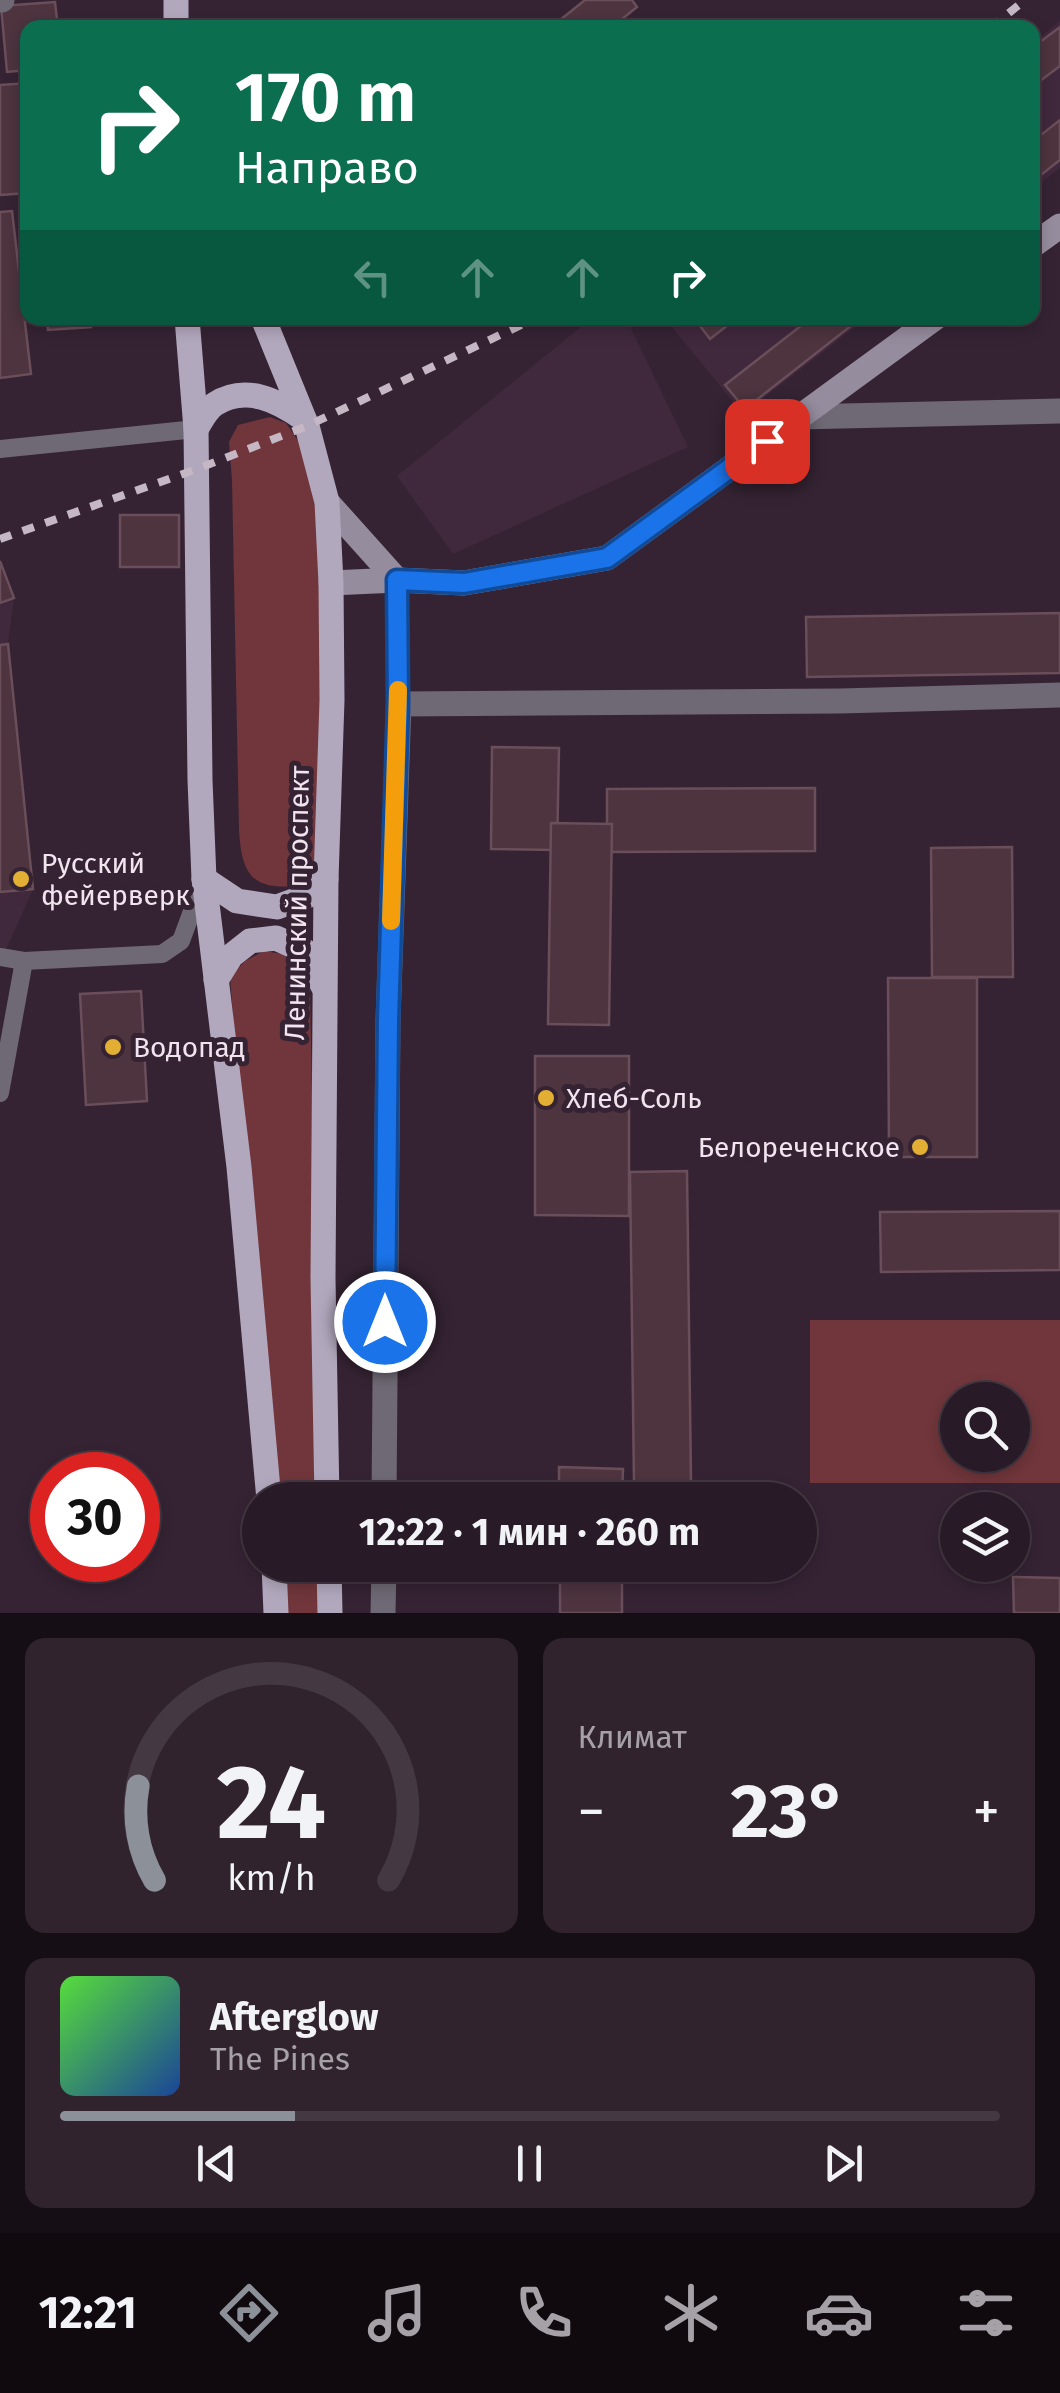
<!DOCTYPE html>
<html lang="ru">
<meta charset="utf-8">
<style>
body{margin:0;font-family:"Fira Sans",sans-serif;background:#30232e;color:#f1f3f6;height:100vh;display:flex;flex-direction:column;font-size:38px;white-space:nowrap}
*{box-sizing:border-box;margin:0}
p{font-size:32px;color:#a5a1a7}
.icon{flex:none;width:55px;height:55px;fill:none;stroke:currentColor;stroke-width:2;stroke-linecap:round;stroke-linejoin:round}
.map{position:relative;height:1613px;overflow:hidden}
.side{display:flex;flex-direction:column;gap:25px;padding:25px;background:#160e15;flex:1}
.side>*{flex:none}
.hud{position:absolute;left:20px;top:20px;width:1020px;height:305px;border-radius:20px;box-shadow:0 5px 15px #0003,0 0 0 2px #443843;background:#0b6e4f;color:#fff;overflow:hidden}
.controls{position:absolute;left:940px;top:1382px;display:grid;gap:20px}
.controls a{display:grid;place-items:center;width:90px;height:90px;border-radius:50%;background:#281a26;box-shadow:0 5px 15px #0003,0 0 0 2px #443843;font-size:50px}
.speed{position:absolute;left:30px;top:1452px;display:flex;gap:20px;font-size:50px;font-weight:700;text-align:center}
.speed>*{display:grid;place-content:center;width:130px;height:130px;border-radius:50%;background:#281a26;box-shadow:0 5px 15px #0003,0 0 0 2px #443843;line-height:1}
.speed .limit{border:15px solid #d22;background:#fff;color:#111}
.pin{position:absolute;display:grid;place-items:center;width:85px;height:85px;color:#fff;margin:-42px;border-radius:20px;box-shadow:0 5px 15px #0006}
.me{position:absolute;width:110px;margin:-55px;rotate:0deg;stroke-linejoin:round;filter:drop-shadow(0 0 8px #0008)}
.turn{display:flex;align-items:center;gap:35px;height:210px;padding:0 50px;font-size:45px}
.turn .icon{width:130px;height:130px;stroke-width:2.5}
.turn b{display:block;font-size:70px;line-height:85px}
.lanes{display:flex;align-items:center;height:95px;padding:0 50px;background:#0003;justify-content:center;gap:50px;direction:ltr}
.lanes .off{opacity:.35}
.big{font-size:75px;font-weight:700;line-height:1.1}
.side .card{flex:1;display:flex;flex-direction:column;justify-content:center;gap:15px;min-width:0;padding:0 35px;border-radius:20px;background:#30232e}
.side .dial{align-items:center;gap:0}
.dial svg{height:260px;overflow:visible;fill:none;stroke:#443843;stroke-width:7;stroke-linecap:round;text-anchor:middle}
.dial text{fill:#f1f3f6;stroke:none}
.song{display:flex;align-items:center;gap:30px}
.cover{width:120px;height:120px;border-radius:15px;background:linear-gradient(135deg,hsl(110 70% 55%),hsl(220 70% 35%))}
.played{height:10px;border-radius:5px;background:linear-gradient(90deg,#8c9099 25%,#443843 25%)}
.keys{display:flex;justify-content:space-around;direction:ltr}
.heat{display:flex;justify-content:space-between;align-items:center;font-size:55px;direction:ltr}
.side .tiles{flex:1;display:grid;gap:25px;grid-template-columns:1fr 1fr}
.card:last-child{grid-column:span 2}
.trip{position:absolute;left:242px;top:1482px;width:575px;height:100px;border-radius:50px;background:#281a26;box-shadow:0 5px 15px #0003,0 0 0 2px #443843;font-weight:700;line-height:100px;text-align:center}
.menu{display:flex;height:160px;justify-content:space-around;align-items:center;background:#100a0f;color:#a5a1a7}
.menu .icon{width:70px;height:70px}
.menu .active{color:#8c9099}
.menu b{font-size:45px;color:#f1f3f6}
.map>svg:first-child{display:block}
.built{fill:#40283d}
.green{fill:#70363b;fill-rule:evenodd}
.building{fill:#4d343e;stroke:#6a4e59;stroke-width:2.5}
.lines{fill:none;stroke-linecap:round;stroke-linejoin:round}
.lane{stroke:#6e6974;stroke-width:18}
.street{stroke:#6e6974;stroke-width:25}
.secondary{stroke:#958c9e;stroke-width:25}
.primary{stroke:#b2a8be;stroke-width:25}
.rail{stroke:#c5b7c3;stroke-width:8;stroke-dasharray:12 12;stroke-linecap:butt}
.route-casing{stroke:#114b97;stroke-width:25}
.route{stroke:#1a73e8;stroke-width:18}
.slow{stroke:#f59e0b;stroke-width:18}
.poi-dot{fill:#e2af34;stroke:#352333;stroke-width:4}
.labels{text-anchor:middle;dominant-baseline:central;stroke-width:10;stroke-linejoin:round;paint-order:stroke}
.poi-label{font-size:28px;fill:#f1e4ef;stroke:#352333;text-anchor:start}
.street-label{font-size:28px;fill:#f1e4ef;stroke:#352333}
</style>
<div class="map">
<svg width="1060" height="1613" viewBox="0 0 1060 1613">
<rect width="100%" height="100%" fill="#352333"/>
<!-- built -->
<g class="built">
<path d="M1060 21V168L1033 189V43Z"/>
<path d="M592 318H626L688 447 453 554 397 476Z"/>
<path d="M682 318H867L743 414 671 326Z"/>
<path d="M0 561 14 598 8 644 33 889 0 963Z"/>
</g>
<!-- green -->
<g class="green">
<path d="M270 417 286 423 303 448 320 529 326 858 307 885C257 891 242 882 239 830L232 480 229 442 238 425Z"/>
<path d="M264 951 282 954 301 964 310 989 320 1500H270L230 977 245 961Z"/>
<path d="M810 1320H1060V1483H810ZM958 1400H1012V1455H958Z"/>
<path d="M275 1565H321L322 1613H276Z"/>
</g>
<!-- building -->
<g class="building">
<path d="M585 0H632L637 7 611 28H550Z"/>
<path d="M55 2 58 28H28V70L7 72 1 6Z"/>
<path d="M1060 27V66L1032 87V48Z"/>
<path d="M28 83V193L0 195V85Z"/>
<path d="M1060 120V160L1032 182V142Z"/>
<path d="M12 211 31 374 0 378V212Z"/>
<path d="M47 318H90L91 327 48 330Z"/>
<path d="M694 318H737L710 339Z"/>
<path d="M811 318H861L745 409 725 385Z"/>
<rect x="120" y="515" width="59" height="52"/>
<path d="M0 561 14 598 0 603Z"/>
<path d="M1060 613V673L807 677 806 617Z"/>
<path d="M8 644 33 889 0 892V645Z"/>
<path d="M492 747 559 748 557 850 491 849Z"/>
<path d="M815 788V851L607 852V789Z"/>
<path d="M551 823 612 824 609 1025 548 1024Z"/>
<path d="M1012 847 1013 977H932L931 848Z"/>
<path d="M888 978H977V1157H889Z"/>
<path d="M141 991 147 1101 86 1105 80 994Z"/>
<path d="M535 1056H629V1216L535 1215Z"/>
<path d="M687 1171 691 1482 634 1483 630 1172Z"/>
<path d="M1060 1211V1270L881 1272 880 1212Z"/>
<path d="M559 1467 623 1469 622 1500H559Z"/>
<rect x="560" y="1565" width="62" height="48"/>
<path d="M1013 1577 1060 1578V1613H1014Z"/>
</g>
<g class="lines">
<!-- lane -->
<g class="lane">
<path d="M0 449 196 429"/>
<path d="M397 580 399 704"/>
<path d="M0 957 24 961 162 954 181 941 202 884"/>
<path d="M0 1093 24 961"/>
</g>
<!-- street -->
<g class="street">
<path d="M0 0H2"/>
<path d="M799 417 1060 411"/>
<path d="M384 1500 388 1021 399 704 840 701 1060 695"/>
<path d="M383 1613 384 1565"/>
</g>
<!-- secondary -->
<g class="secondary">
<path d="M1032 246 1060 226"/>
<path d="M327 502 397 580"/>
<path d="M331 583 397 580 464 583 607 558 935 318"/>
</g>
<!-- primary -->
<g class="primary">
<path d="M176 0V28"/>
<path d="M187 318 196 429 200 780 204 879 239 1167 269 1500"/>
<path d="M263 318 307 426 327 502 331 583 332 700 326 879 323 1278 327 1500"/>
<path d="M196 429C201 421 207 409 215 404 246 384 278 401 304 419"/>
<path d="M204 879 237 901 277 907 307 896 326 879"/>
<path d="M216 980 231 956 250 941 276 938 305 951 323 986"/>
<path d="M274 1565 276 1613"/>
<path d="M329 1565 330 1613"/>
</g>
<!-- rail -->
<g class="rail">
<path d="M990 28 1025 0"/>
<path d="M0 539 197 469 307 426 536 318"/>
</g>
</g>
<g class="lines">
<defs>
<path id="route" d="M385 1322 388 1021 398 704 397 580 464 583 607 558 767 441"/>
</defs>
<!-- route casing -->
<use href="#route" class="route-casing"/>
<!-- route -->
<use href="#route" class="route"/>
<!-- slow -->
<path class="slow" d="M391 921 398 690"/>
</g>
<!-- markers -->
<g class="poi-dot">
<circle cx="21" cy="879" r="10"/>
<circle cx="113" cy="1047" r="10"/>
<circle cx="546" cy="1098" r="10"/>
<circle cx="920" cy="1147" r="10"/>
</g>
<g class="labels">
<!-- poi labels -->
<g class="poi-label">
<text x="41" y="863">Русский<tspan x="41" dy="32">фейерверк</tspan></text>
<text x="133" y="1047">Водопад</text>
<text x="566" y="1098">Хлеб-Соль</text>
<text x="900" y="1147" text-anchor="end">Белореченское</text>
</g>
<!-- street labels -->
<g class="street-label">
<text transform="translate(297 903) rotate(-89)">Ленинский проспект</text>
</g>
</g>
</svg>
<div class="controls">
<a><svg class="icon" aria-label="search" viewBox="0 0 24 24"><circle cx="10" cy="10" r="6"/><path d="M15 15l6 6"/></svg></a>
<a><svg class="icon" aria-label="layers" viewBox="0 0 24 24"><path d="M12 4l9 5-9 5-9-5zM3 14l9 5 9-5"/></svg></a>
</div>
<div class="speed"><div class="limit">30</div></div>
<div class="pin" style="left:767px;top:441px;background:#d93025"><svg class="icon" aria-label="arrive" viewBox="0 0 24 24"><path d="M6 21V4h12l-3 4 3 4H6"/></svg></div>
<svg class="me" style="left:385px;top:1322px" viewBox="-20 -20 40 40"><circle r="17" fill="#1a73e8" stroke="#fff" stroke-width="3"/><path d="M0-11L8 9 0 5-8 9z" fill="#fff"/></svg>
<div class="trip">12:22 · 1 мин · 260 m</div>
<div class="hud">
<div class="turn"><svg class="icon" aria-label="right" viewBox="0 0 24 24"><path d="M7 20v-9h11M14 6l5 5-5 5"/></svg><div><b>170 m</b>Направо</div></div>
<div class="lanes"><svg class="icon off" aria-label="left" viewBox="0 0 24 24"><path d="M17 20v-9H6M10 6l-5 5 5 5"/></svg><svg class="icon off" aria-label="ahead" viewBox="0 0 24 24"><path d="M12 20V5M6 11l6-6 6 6"/></svg><svg class="icon off" aria-label="ahead" viewBox="0 0 24 24"><path d="M12 20V5M6 11l6-6 6 6"/></svg><svg class="icon" aria-label="right" viewBox="0 0 24 24"><path d="M7 20v-9h11M14 6l5 5-5 5"/></svg></div>
</div>
</div>
<section class="side">
<div class="tiles">
<div class="card dial"><svg viewBox="0 0 100 80">
<path d="M14 69A42 42 0 1 1 86 69"/>
<path d="M14 69A42 42 0 0 1 9 40" stroke="#8c9099"/>
<text x="50" y="56" font-size="32" font-weight="700">24</text>
<text x="50" y="72" font-size="11">km/h</text>
</svg></div>
<div class="card"><p>Климат</p>
<div class="heat"><a>−</a><b class="big">23°</b><a>+</a></div>
</div>
<div class="card">
<div class="song"><i class="cover"></i><div><b>Afterglow</b><p>The Pines</p></div></div>
<div class="played"></div>
<div class="keys"><svg class="icon" aria-label="previous" viewBox="0 0 24 24"><path d="M18 5L8 12l10 7zM5 5v14"/></svg><svg class="icon" aria-label="pause" viewBox="0 0 24 24"><path d="M8 5v14M16 5v14"/></svg><svg class="icon" aria-label="next" viewBox="0 0 24 24"><path d="M6 5l10 7-10 7zM19 5v14"/></svg></div>
</div>
</div>
</section>
<nav class="menu">
<b>12:21</b>
<svg class="icon active" aria-label="directions" viewBox="0 0 24 24"><path d="M12 3l9 9-9 9-9-9zM9 14v-3h6M13 9l2 2-2 2"/></svg>
<svg class="icon" aria-label="music" viewBox="0 0 24 24"><path d="M9 18V5l10-2v13"/><circle cx="6" cy="18" r="3"/><circle cx="16" cy="16" r="3"/></svg>
<svg class="icon" aria-label="phone" viewBox="0 0 24 24"><path d="M5 4h4l2 5-3 2q2 4 5 5l2-3 5 2v4C11 20 4 13 5 4z"/></svg>
<svg class="icon" aria-label="climate" viewBox="0 0 24 24"><path d="M12 3v18M4 7l16 10M4 17L20 7"/></svg>
<svg class="icon" aria-label="car" viewBox="0 0 24 24"><path d="M5 17H2v-5l4-1 3-4h7l3 4 3 1v5h-3M9 17h6M6 11h13"/><circle cx="7" cy="17" r="2"/><circle cx="17" cy="17" r="2"/></svg>
<svg class="icon" aria-label="filters" viewBox="0 0 24 24"><path d="M4 7h16M4 17h16"/><circle cx="9" cy="7" r="2"/><circle cx="15" cy="17" r="2"/></svg>
</nav>
